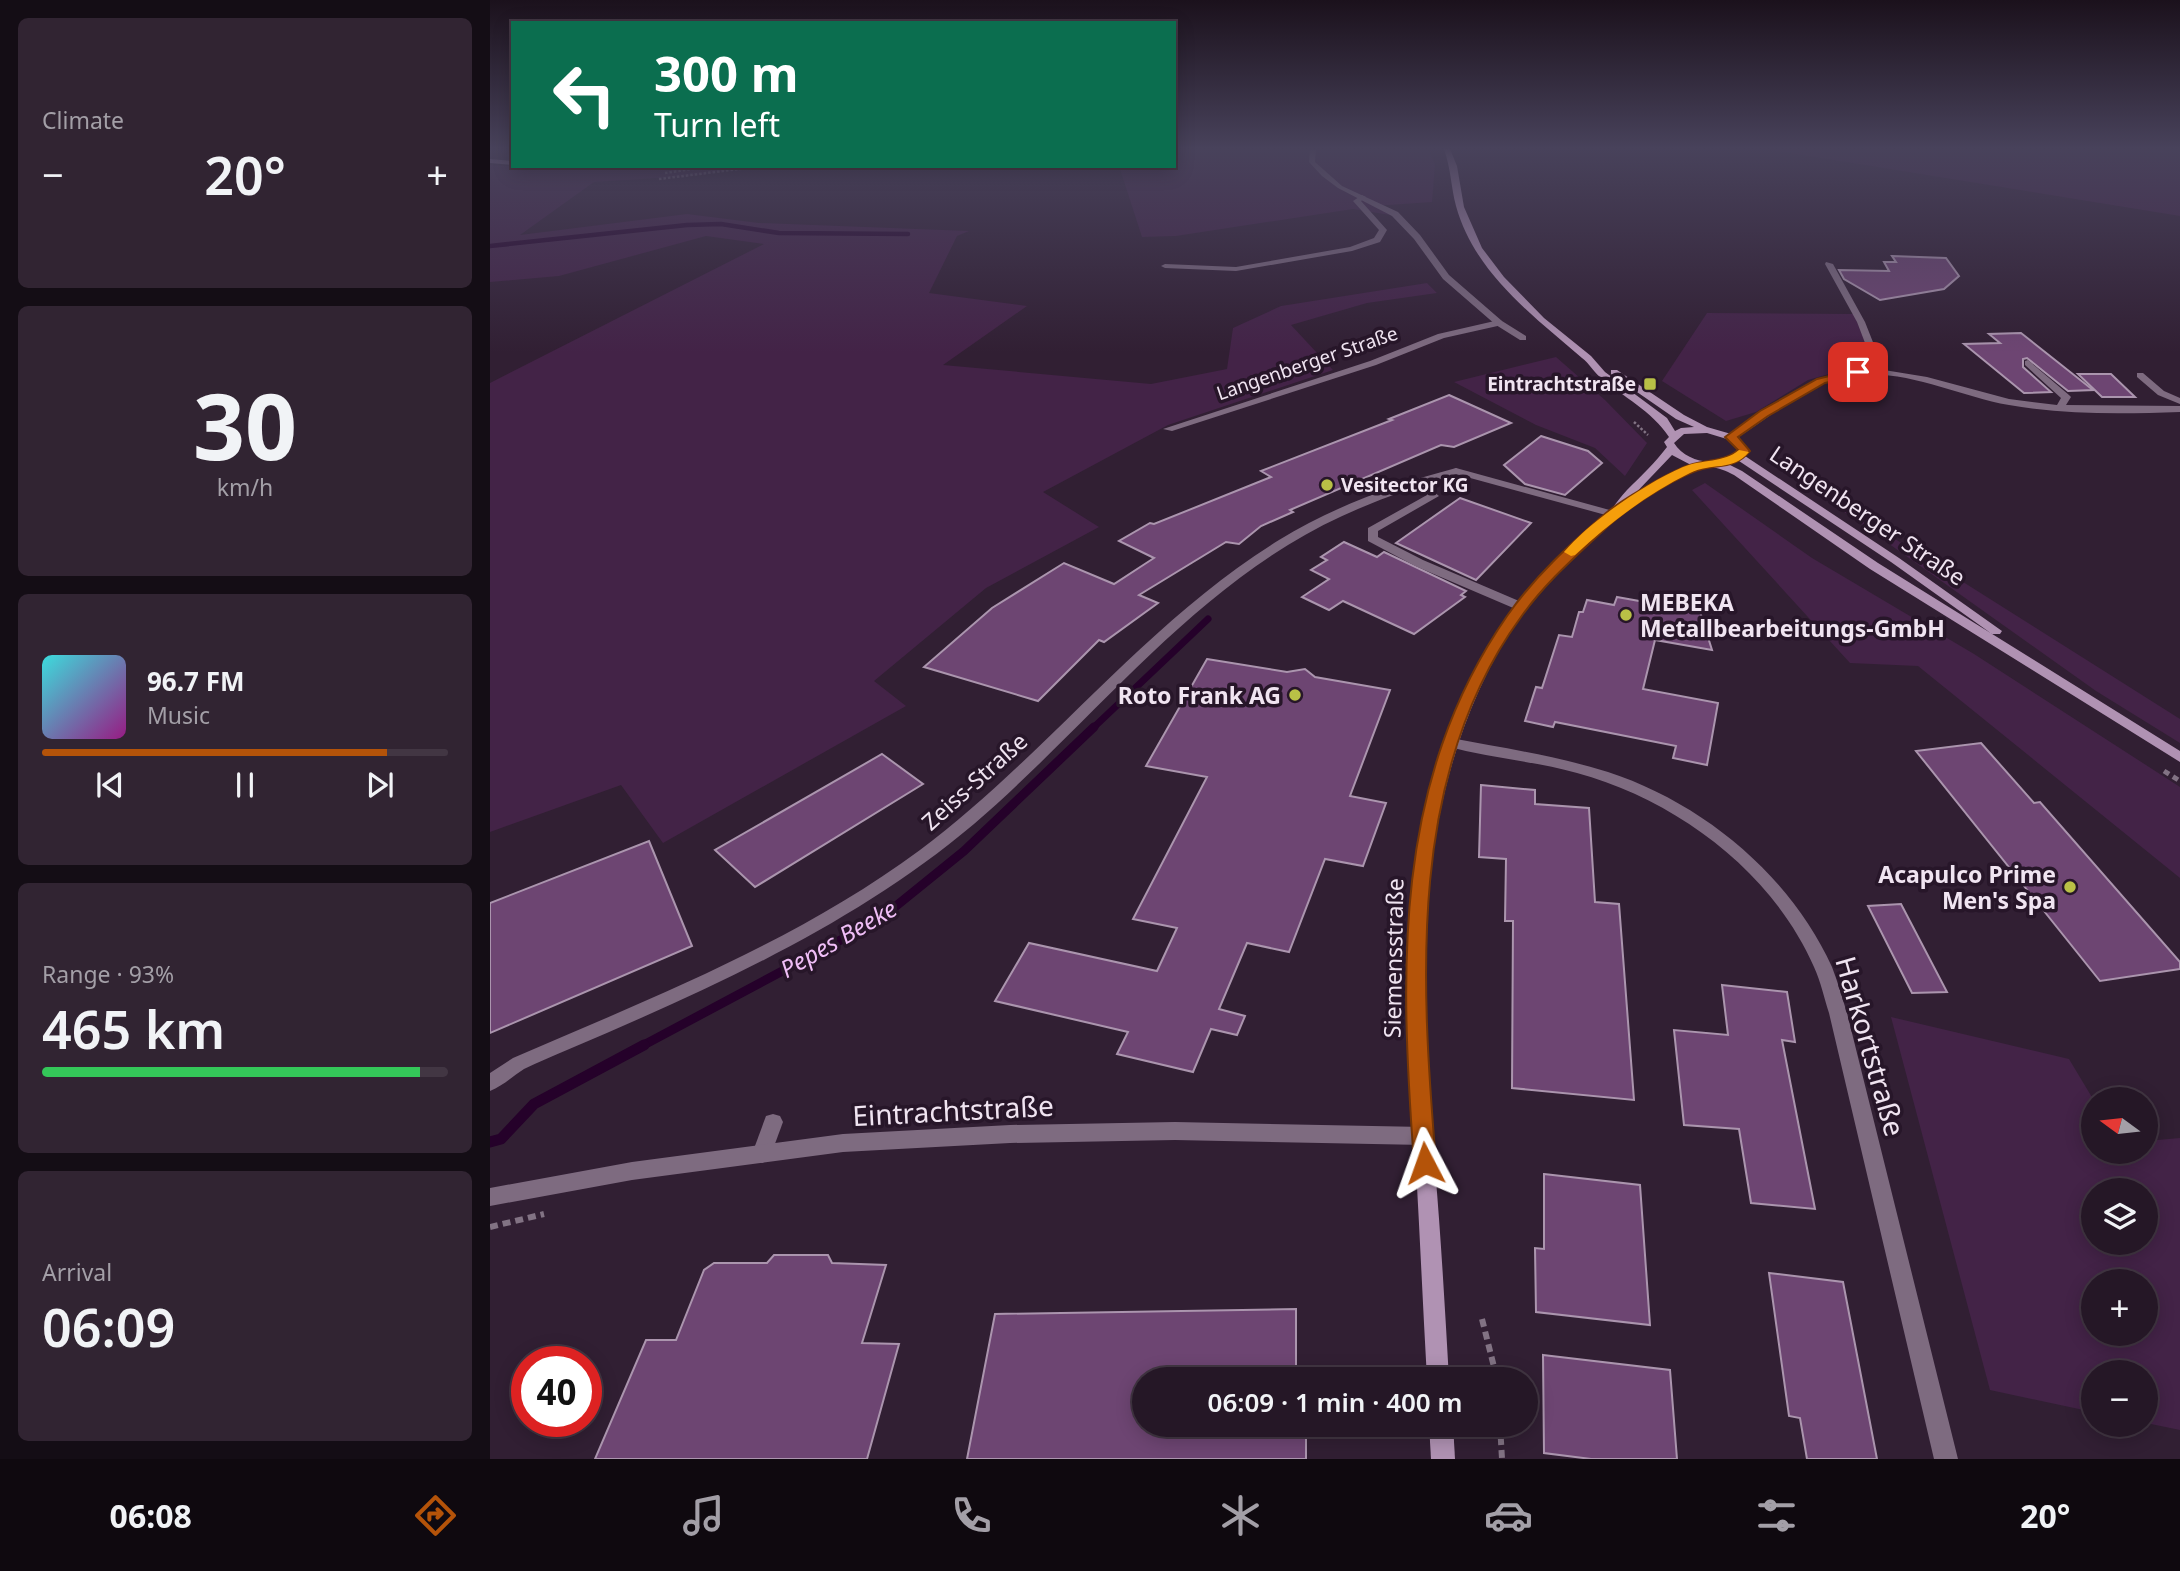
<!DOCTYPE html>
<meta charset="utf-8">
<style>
body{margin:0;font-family:"Noto Sans",sans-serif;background:#312432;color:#f1f3f6;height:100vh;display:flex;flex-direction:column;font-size:26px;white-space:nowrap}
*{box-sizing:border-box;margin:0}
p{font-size:23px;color:#a39fa7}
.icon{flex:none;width:38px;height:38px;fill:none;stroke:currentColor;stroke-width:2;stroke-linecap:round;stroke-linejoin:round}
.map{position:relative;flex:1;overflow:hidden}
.sheet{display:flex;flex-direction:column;gap:18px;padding:18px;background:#140d15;width:490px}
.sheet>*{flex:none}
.top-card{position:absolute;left:21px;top:21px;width:665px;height:147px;border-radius:0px;box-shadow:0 4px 18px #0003,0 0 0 2px #423643;background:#0b6e4f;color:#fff;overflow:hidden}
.needle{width:46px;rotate:285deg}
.controls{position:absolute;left:1591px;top:1087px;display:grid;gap:14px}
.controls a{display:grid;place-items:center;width:77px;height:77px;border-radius:50%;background:#251726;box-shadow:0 4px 18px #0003,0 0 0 2px #423643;font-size:35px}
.speed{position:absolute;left:21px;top:1346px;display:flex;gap:14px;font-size:35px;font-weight:700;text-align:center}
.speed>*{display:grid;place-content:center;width:91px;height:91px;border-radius:50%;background:#251726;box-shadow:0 4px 18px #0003,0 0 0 2px #423643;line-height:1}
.speed .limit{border:10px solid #d22;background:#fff;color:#111}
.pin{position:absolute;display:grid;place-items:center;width:60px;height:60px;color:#fff;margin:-30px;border-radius:14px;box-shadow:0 4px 10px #0006}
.me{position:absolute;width:77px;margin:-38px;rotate:356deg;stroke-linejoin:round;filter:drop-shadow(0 0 5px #0008)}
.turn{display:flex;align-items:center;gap:24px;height:147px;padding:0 28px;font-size:32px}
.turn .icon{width:91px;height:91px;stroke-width:2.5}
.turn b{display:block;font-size:49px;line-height:60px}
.big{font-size:52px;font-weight:600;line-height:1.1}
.sheet .widget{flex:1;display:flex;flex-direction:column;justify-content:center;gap:10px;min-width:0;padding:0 24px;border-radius:10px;background:#312432}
.sheet .dial{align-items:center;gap:0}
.dial b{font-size:91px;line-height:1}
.song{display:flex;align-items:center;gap:21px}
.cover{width:84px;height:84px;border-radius:10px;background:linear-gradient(135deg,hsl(180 70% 55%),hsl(310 70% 35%))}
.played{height:7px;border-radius:4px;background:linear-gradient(90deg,#b45309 85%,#423643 85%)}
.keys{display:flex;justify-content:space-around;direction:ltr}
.heat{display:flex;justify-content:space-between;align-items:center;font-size:38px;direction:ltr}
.charge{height:10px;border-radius:5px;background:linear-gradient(90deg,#34c759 93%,#423643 0)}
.trip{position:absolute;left:642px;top:1367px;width:406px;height:70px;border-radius:35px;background:#251726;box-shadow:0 4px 18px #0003,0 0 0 2px #423643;font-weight:600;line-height:70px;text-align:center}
.dock{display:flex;height:112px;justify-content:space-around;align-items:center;background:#0f090f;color:#a39fa7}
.dock .icon{width:49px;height:49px}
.dock .current{color:#b45309}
.dock b{font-size:32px;color:#f1f3f6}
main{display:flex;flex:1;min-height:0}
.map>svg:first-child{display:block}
.green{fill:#432347;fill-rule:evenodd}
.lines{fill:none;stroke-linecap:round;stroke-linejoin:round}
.stream-far3{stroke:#25012a;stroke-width:4.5}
.stream-far2{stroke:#25012a;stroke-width:7}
.stream-far1{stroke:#25012a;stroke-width:9}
.stream{stroke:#25012a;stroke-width:11}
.building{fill:#6d4572;stroke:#ab95ae;stroke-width:2}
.path-far2{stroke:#827384;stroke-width:2.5;stroke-dasharray:2.5 2;stroke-linecap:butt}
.path-far1{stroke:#827384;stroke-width:5;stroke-dasharray:6 4.5;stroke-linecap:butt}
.path{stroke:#827384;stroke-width:6;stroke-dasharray:8 5;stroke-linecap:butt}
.lane{fill:#7e6b80;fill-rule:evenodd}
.street{fill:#7e6b80;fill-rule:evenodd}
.secondary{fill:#b092b3;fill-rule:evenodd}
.route{fill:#b45309;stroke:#753606;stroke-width:2}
.slow{fill:#f59e0b}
.poi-dot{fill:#b9c046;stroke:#271629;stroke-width:2.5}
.labels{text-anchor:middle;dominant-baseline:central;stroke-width:7;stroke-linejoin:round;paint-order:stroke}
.far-street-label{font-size:19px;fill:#f0e4f1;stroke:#271629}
.far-poi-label{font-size:19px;font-weight:bold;fill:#f0e4f1;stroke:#271629;text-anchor:end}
.street-label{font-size:23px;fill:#f0e4f1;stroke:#271629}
.poi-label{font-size:23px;font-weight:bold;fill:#f0e4f1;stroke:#271629;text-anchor:end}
.water-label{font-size:24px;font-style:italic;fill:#f0bef7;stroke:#271629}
.near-street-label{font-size:28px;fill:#f0e4f1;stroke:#271629}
</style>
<main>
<section class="sheet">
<div class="widget"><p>Climate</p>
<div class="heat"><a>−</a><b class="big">20°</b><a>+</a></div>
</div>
<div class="widget dial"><b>30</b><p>km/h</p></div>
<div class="widget">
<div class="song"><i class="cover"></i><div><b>96.7 FM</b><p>Music</p></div></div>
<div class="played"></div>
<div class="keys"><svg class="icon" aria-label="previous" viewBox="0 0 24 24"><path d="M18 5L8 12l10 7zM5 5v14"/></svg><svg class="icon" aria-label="pause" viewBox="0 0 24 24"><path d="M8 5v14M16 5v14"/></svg><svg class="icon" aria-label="next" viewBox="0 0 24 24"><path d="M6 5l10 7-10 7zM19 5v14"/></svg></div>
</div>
<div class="widget"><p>Range · 93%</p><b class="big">465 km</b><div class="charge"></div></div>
<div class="widget"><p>Arrival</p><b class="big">06:09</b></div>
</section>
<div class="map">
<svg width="1690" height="1459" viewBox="0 0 1690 1459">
<rect width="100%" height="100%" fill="#311f33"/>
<!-- green -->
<g class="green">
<path d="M684 149H938L945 164 942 202 884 206 900 215 863 209 686 236 652 237 629 166H684Z"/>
<path d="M1276 149H1690V216Z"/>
<path d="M0 165 82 169 268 166 202 176 104 182 30 235 197 214 269 223 479 231 467 236 439 293 537 306 453 365 661 384 737 369 743 328 791 306 937 283 947 293 877 303 801 325 843 370 678 425 553 492 609 527 496 588 384 681 416 706 173 843 131 785 0 832V383L274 244 216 236 69 276 0 282Z"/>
<path d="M1217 313 1364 314 1381 357 1371 365 1318 380 1266 412 1236 421 1172 381Z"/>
<path d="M1066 357 1115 400 1157 443 1135 476 1105 448 1046 425 964 382Z"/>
<path d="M1291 467 1690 719V743L1606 691Z"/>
<path d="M1215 483 1322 558 1484 654 1690 787V878L1428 666 1360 663 1202 490Z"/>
<path d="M1401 1017 1579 1059 1603 1099V1152H1656V1141L1690 1138V1430L1656 1423V1372H1603V1412L1500 1390ZM1603 1190H1656V1242H1603ZM1603 1281H1656V1334H1603Z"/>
</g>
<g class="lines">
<!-- stream-far3 -->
<path class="stream-far3" d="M0 246 197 225 231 224 289 233 418 234"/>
<!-- stream-far2 -->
<path class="stream-far2" d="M602 729 718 619"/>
<!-- stream-far1 -->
<path class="stream-far1" d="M150 1047 390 919 474 851 604 727"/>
<!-- stream -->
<path class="stream" d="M0 1142 11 1139 44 1104 154 1045"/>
</g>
<!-- building -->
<g class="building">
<path d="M1402 256 1456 258 1469 276 1454 289 1390 300 1354 279 1349 270 1399 271 1394 262H1406Z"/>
<path d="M1531 333 1603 390 1578 391 1537 358 1533 359V367L1561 392 1534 393 1474 344 1510 343 1499 334Z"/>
<path d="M1588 374H1621L1645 397H1612Z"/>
<path d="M959 395 1021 423 964 447 951 445 800 510 803 512 771 526 749 544 736 542 649 595 668 603 614 642 609 640 548 701 434 667 502 608 574 563 624 584 664 558 629 541 660 523 664 524 781 477 771 471 902 420 899 419Z"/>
<path d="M1051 436 1098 451 1112 463 1075 495 1035 484 1014 465Z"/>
<path d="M970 498 1041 523 986 580 906 543Z"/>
<path d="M854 542 887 557 894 552 976 591 971 595 975 597 924 634 853 601 839 610 812 597 839 579 821 570 837 560 831 557Z"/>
<path d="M1127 597 1210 612 1222 650 1165 640 1153 689 1228 703 1217 765 1183 758 1186 746 1065 722 1063 727 1035 721 1046 687 1052 688 1069 635 1082 637 1089 612H1093L1097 600 1124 605Z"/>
<path d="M717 659 797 672 815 669 825 677 900 690 860 796 896 803 873 866 835 859 799 952 757 943 729 1009 755 1016 747 1035 721 1029 703 1072 627 1054 638 1032 505 1001 539 943 667 971 687 928 643 919 717 777 656 766Z"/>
<path d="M1491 743 1544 803 1550 802 1690 962V969L1610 981 1426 751Z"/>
<path d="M392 754 433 784 265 887 225 850Z"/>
<path d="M991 785 1045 790V804L1099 808 1105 902 1129 904 1144 1100 1022 1088 1023 921H1015L1016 859 989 857Z"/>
<path d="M159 841 202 946 0 1033V903Z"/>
<path d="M1411 904 1457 992 1422 993 1378 906Z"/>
<path d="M1232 985 1297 992 1305 1042 1292 1040 1325 1209 1261 1203 1249 1129 1194 1125 1184 1030 1238 1035Z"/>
<path d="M1054 1174 1150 1185 1160 1325 1046 1312 1045 1248 1054 1249Z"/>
<path d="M284 1255H338L342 1263 396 1265 372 1343 409 1344 377 1459H105L156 1340H186L214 1270 224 1263H277Z"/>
<path d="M1279 1273 1353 1282 1387 1459H1317L1310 1418 1299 1416Z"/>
<path d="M806 1309V1379H654V1424H816V1459H477L505 1314Z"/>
<path d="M1053 1355 1180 1370 1187 1459H1101L1054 1453Z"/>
</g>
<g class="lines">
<!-- path-far2 -->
<g class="path-far2">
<path d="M175 173 222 166"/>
<path d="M169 179 273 166"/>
<path d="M1144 422 1158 435"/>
</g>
<!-- path-far1 -->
<path class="path-far1" d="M1674 771 1690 781"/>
<!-- path -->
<g class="path">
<path d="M0 1227 54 1214"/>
<path d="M992 1319 1007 1379"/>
<path d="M1010 1424 1012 1459"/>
</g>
<!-- lane -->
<g class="lane">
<path d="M872 195 876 197 871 201 897 230 890 242 862 251 746 271 675 268 671 266 675 264 746 267 860 247 884 238 889 230 863 201Z"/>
<path d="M1336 262 1343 264 1375 322 1394 370 1437 377 1519 399 1567 405 1571 398 1535 365V361L1538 360 1579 395 1581 397 1576 405 1690 406V412C1633 414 1575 415 1519 405 1463 395 1408 364 1351 378 1311 388 1280 418 1245 439H1237V435C1285 407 1326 368 1385 369L1367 322 1335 264Z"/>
<path d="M1009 320 1012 321V325L954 338 886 365 682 431 673 429 880 361 948 334Z"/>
<path d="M1647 373H1653L1674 391 1690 398V404L1668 395 1647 377Z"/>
<path d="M966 468 1127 512 1129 514 1123 517 962 473 961 471Z"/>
<path d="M928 479 949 496 888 531V537L933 560 1036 604 1038 607 1036 610H1028L925 566 878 541V528L937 495 923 482Z"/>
<path d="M283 1114 290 1116 293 1122 279 1160 272 1163 265 1160 262 1154 276 1116Z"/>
</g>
<!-- street -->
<g class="street">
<path d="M820 149H826L825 162 852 186 908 212 930 235 959 275 1012 321 1036 336V340H1030L1006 325 953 279 924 239 902 216 848 188 832 176 819 162Z"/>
<path d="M966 468 971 471 970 473C910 491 851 512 798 545 678 619 590 733 484 824 364 925 220 989 77 1050 63 1056 48 1062 34 1069 23 1076 13 1086 0 1091V1073L23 1058C162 998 307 941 430 850 556 756 653 624 789 540 843 507 905 484 966 468Z"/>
<path d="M961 738C1014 748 1067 756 1118 772 1213 803 1300 875 1342 967 1348 982 1352 998 1357 1013L1468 1459H1444L1339 1013C1334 998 1331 982 1324 967 1282 871 1186 800 1087 773 1044 761 999 758 956 746L954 743 956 740Z"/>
<path d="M685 1122 934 1127 941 1130 944 1136 941 1142 934 1145 685 1140 520 1143 353 1152 142 1180 0 1206V1188L142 1162 353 1134 520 1125Z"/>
</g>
<!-- secondary -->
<g class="secondary">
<path d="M954 149H960L967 166 974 207 992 248 1014 277 1054 318 1101 356 1115 372 1177 418 1185 431 1191 428 1204 427 1186 419 1121 374V370H1127L1194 415 1217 427 1248 436 1259 451 1255 456 1409 558 1512 631 1510 634H1502L1401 562 1249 461 1240 465 1252 471 1388 563 1690 751V762L1380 569 1244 475C1234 470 1226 466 1214 468 1196 470 1133 511 1119 524 1087 553 1052 582 1028 619 918 788 930 976 945 1168 951 1238 955 1309 959 1379H937C933 1309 930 1238 926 1168 913 979 905 779 1018 616 1045 576 1083 547 1117 514 1124 507 1130 497 1137 490 1151 476 1165 463 1177 447L1174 442 1179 437C1162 411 1133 397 1110 377 1103 371 1099 363 1092 358 1043 316 984 272 966 206 961 187 961 169 954 149ZM1217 433 1240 440 1248 451C1231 468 1197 464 1184 443L1194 434ZM1182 455 1201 465 1140 499Z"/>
<path d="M0 159 23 161V165L0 163Z"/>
<path d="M59 166H165L162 168Z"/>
<path d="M939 1424H963L965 1459H941Z"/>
</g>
</g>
<!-- sky -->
<linearGradient id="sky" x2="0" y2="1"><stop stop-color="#1b111c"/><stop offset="0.42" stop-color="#48425b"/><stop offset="1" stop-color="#48425b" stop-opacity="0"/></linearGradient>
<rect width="1690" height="353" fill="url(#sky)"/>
<!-- route -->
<path class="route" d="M1368 369 1373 372 1372 375 1335 383 1278 416 1248 437 1260 451C1242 472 1226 462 1203 472 1178 482 1135 510 1115 529 1085 557 1055 583 1031 617 917 773 931 981 946 1163L943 1171 935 1174 927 1171 924 1163C910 972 902 782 1017 616 1044 577 1080 544 1116 513 1133 499 1173 476 1194 467 1211 459 1234 463 1248 450L1235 437 1270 411 1327 379Z"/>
<!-- slow -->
<path class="slow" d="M1249 450 1259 452C1242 472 1222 462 1200 473 1157 494 1120 523 1085 555L1081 556 1074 552C1100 521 1156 483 1193 467 1212 459 1234 463 1249 450Z"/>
<!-- markers -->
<g class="poi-dot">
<rect x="1153" y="377" width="14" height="14" rx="3.5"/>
<circle cx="837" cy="485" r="7"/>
<circle cx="1136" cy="615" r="7"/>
<circle cx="805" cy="695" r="7"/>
<circle cx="1580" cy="887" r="7"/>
</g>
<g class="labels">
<!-- far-street labels -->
<g class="far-street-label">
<text transform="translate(817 363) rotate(-19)">Langenberger Straße</text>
</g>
<!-- far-poi labels -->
<g class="far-poi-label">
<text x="1146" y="384">Eintrachtstraße</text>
<text x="851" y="485" text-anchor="start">Vesitector KG</text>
</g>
<!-- street labels -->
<g class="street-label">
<text transform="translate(1378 515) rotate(34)">Langenberger Straße</text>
<text transform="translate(484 781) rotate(-42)">Zeiss-Straße</text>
<text transform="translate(903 958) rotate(-89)">Siemensstraße</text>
</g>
<!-- poi labels -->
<g class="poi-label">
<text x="1150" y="602" text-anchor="start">MEBEKA<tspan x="1150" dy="26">Metallbearbeitungs-GmbH</tspan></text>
<text x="791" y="695">Roto Frank AG</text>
<text x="1566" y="874">Acapulco Prime<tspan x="1566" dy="26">Men's Spa</tspan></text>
</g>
<!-- water labels -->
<g class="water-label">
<text transform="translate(348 938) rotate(-30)">Pepes Beeke</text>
</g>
<!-- near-street labels -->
<g class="near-street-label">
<text transform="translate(1381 1046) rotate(74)">Harkortstraße</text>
<text transform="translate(463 1110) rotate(-3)">Eintrachtstraße</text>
</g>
</g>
</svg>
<div class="controls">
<a><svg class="needle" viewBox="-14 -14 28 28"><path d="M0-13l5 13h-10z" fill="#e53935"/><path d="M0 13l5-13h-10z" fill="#a39fa7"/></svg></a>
<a><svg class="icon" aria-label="layers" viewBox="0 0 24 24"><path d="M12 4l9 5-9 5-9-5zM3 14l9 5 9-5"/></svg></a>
<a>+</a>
<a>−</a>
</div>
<div class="speed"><div class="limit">40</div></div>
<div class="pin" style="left:1368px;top:372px;background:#d93025"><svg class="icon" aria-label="arrive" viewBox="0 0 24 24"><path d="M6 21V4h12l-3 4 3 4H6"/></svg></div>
<svg class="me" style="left:935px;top:1163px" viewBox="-20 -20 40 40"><path d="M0-17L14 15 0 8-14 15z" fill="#b45309" stroke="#fff" stroke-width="4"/></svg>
<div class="trip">06:09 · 1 min · 400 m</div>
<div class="top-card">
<div class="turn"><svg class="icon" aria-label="left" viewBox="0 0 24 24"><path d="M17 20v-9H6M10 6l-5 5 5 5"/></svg><div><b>300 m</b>Turn left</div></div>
</div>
</div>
</main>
<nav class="dock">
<b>06:08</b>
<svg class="icon current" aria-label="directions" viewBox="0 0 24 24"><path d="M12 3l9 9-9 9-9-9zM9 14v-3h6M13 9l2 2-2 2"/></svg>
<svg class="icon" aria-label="music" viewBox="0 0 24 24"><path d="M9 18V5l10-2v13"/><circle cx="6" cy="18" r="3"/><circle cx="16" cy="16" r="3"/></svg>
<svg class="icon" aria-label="phone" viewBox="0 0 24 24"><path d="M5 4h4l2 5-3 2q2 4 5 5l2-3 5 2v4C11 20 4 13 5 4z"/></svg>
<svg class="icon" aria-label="climate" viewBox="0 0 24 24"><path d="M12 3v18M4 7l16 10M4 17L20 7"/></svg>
<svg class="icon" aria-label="car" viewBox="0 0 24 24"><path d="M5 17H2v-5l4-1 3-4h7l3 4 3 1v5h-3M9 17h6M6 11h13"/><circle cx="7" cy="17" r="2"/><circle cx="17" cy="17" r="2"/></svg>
<svg class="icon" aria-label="filters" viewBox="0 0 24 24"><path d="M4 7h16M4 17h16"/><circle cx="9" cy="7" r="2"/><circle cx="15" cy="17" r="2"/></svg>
<b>20°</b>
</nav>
